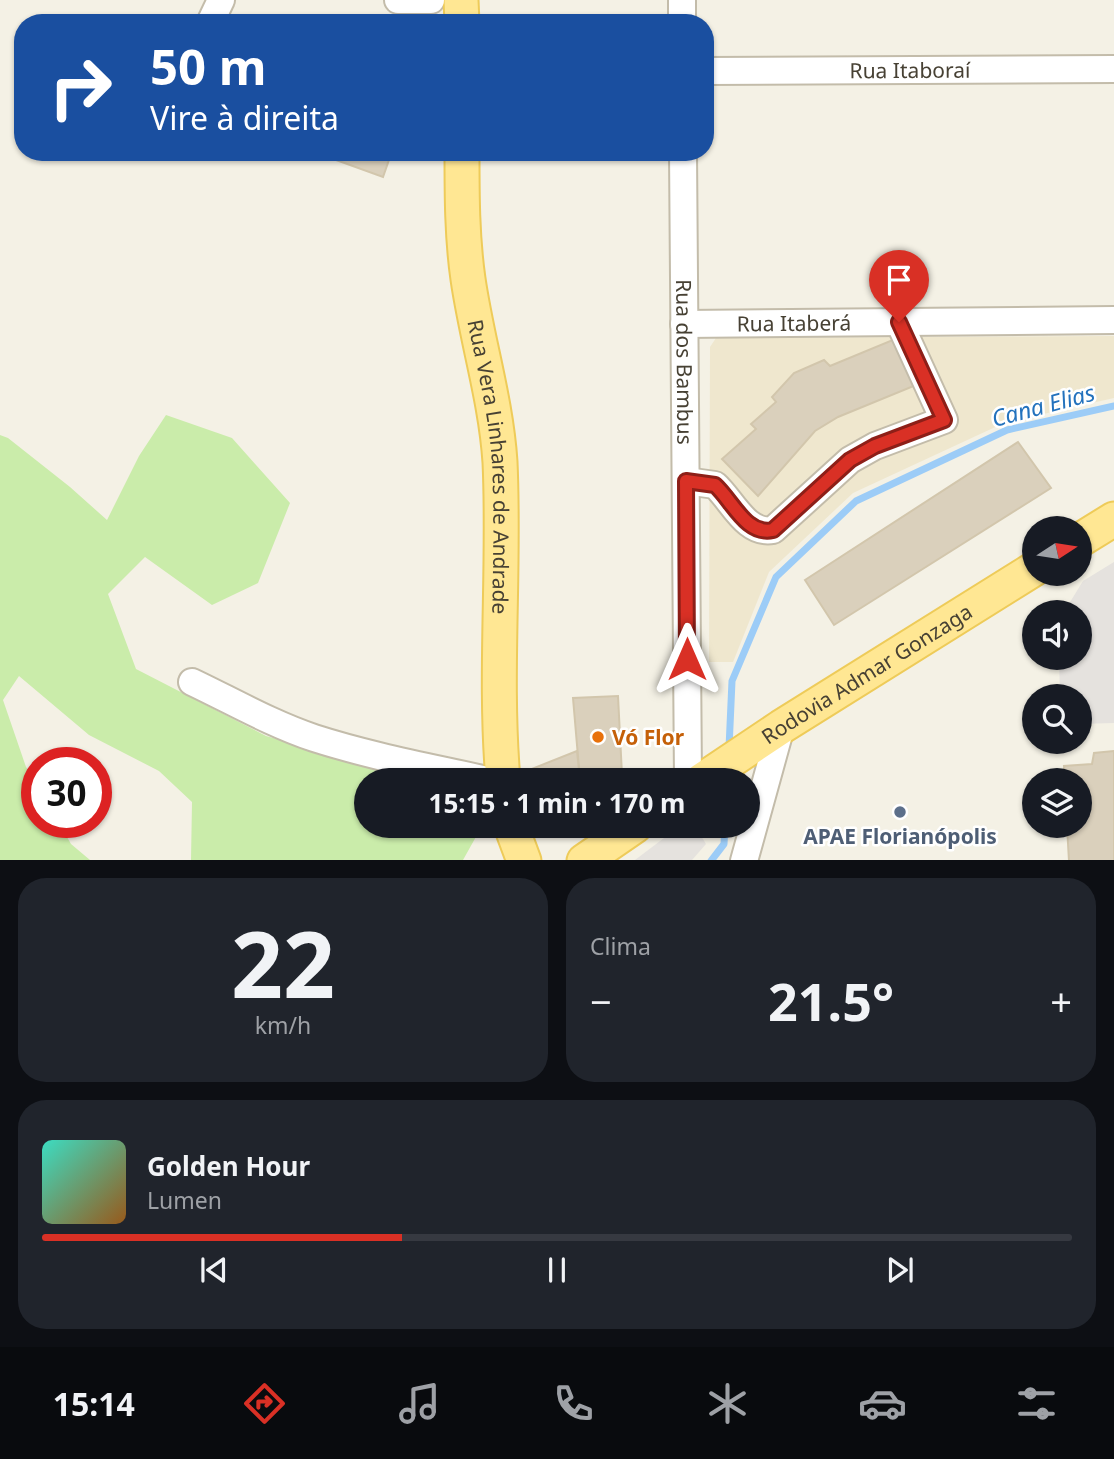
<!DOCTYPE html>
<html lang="pt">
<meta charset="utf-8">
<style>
body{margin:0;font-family:"Noto Sans",sans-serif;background:#20242c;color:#f1f3f6;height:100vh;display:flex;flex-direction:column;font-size:26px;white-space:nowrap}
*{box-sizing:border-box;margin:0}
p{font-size:23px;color:#9ea1a6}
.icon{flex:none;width:38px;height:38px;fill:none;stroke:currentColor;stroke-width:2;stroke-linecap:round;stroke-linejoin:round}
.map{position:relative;height:860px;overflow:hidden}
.drawer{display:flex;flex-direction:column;gap:18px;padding:18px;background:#0d0f14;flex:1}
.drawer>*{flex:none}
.guide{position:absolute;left:14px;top:14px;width:700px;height:147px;border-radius:28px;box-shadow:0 2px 5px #0004;background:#1a4fa0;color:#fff;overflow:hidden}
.needle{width:46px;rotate:78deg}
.buttons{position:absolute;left:1022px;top:516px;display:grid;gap:14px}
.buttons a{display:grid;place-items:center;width:70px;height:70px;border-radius:50%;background:#171b24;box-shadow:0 2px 5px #0004;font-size:35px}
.speed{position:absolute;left:21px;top:747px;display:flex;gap:14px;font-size:35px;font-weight:700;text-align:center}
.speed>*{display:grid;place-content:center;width:91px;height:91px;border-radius:50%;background:#171b24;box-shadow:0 2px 5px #0004;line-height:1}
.speed .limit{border:10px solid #d22;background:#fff;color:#111}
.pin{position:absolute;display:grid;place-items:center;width:60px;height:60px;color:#fff;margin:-72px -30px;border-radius:50% 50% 50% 0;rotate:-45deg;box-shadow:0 0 7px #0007}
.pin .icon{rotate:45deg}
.me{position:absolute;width:77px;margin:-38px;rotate:0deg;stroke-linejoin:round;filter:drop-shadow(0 0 5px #0008)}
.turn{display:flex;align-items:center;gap:24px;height:147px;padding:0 21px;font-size:32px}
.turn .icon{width:91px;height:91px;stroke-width:2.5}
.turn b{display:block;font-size:49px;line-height:60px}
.big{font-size:52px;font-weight:700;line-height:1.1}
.drawer .tile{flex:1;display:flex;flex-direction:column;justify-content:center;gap:10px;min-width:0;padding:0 24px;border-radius:28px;background:#20242c}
.drawer .dial{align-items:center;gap:0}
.dial b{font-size:91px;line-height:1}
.song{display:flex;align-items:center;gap:21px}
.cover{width:84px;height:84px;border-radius:10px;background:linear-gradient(135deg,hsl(170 70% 55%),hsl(30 70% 35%))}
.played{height:7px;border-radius:4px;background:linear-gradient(90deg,#d93025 35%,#363941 35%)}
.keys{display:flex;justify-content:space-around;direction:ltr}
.heat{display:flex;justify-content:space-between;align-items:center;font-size:38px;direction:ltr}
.drawer .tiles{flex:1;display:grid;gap:18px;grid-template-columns:1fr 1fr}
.tile:last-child{grid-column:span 2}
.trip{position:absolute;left:354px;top:768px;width:406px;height:70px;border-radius:35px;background:#171b24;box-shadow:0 2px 5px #0004;font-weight:700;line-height:70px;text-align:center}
.tab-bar{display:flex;height:112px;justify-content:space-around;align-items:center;background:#090b0e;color:#9ea1a6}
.tab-bar .icon{width:49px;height:49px}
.tab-bar .selected{color:#d93025}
.tab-bar b{font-size:32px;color:#f1f3f6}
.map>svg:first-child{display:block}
.education{fill:#efe7ce}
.green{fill:#caecaa}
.parking{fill:#e5e2de}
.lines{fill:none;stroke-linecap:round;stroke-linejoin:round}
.stream{stroke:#9cccf7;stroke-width:7}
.building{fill:#dad0bc;stroke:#d2c6ac;stroke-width:2}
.minor-casing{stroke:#c3bcaa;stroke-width:30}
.major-casing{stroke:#eecb59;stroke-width:37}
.minor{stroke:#fff;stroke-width:26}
.major{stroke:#ffe793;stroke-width:33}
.route-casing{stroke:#8d1f18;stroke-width:18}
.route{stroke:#d93025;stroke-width:12}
.food-dot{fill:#e8710a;stroke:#fff;stroke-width:2.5}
.service-dot{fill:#5c6f8a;stroke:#fff;stroke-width:2.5}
.labels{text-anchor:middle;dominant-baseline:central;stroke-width:5;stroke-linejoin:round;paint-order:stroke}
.street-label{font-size:21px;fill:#474134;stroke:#fff}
.food-label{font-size:21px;font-weight:bold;fill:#c56008;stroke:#fff;text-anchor:start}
.service-label{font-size:21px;font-weight:bold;fill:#4e5e75;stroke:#fff}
.water-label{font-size:23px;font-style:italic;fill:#2372bd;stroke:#fff}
</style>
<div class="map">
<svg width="1114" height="861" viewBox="0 0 1114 861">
<rect width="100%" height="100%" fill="#f4f1e5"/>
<!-- education -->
<path class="education" d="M1114 336V398L1004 423 853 493 769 572 733 662H709L710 347 716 338Z"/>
<!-- green -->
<path class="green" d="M166 415 232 438 290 503 258 583 212 605 145 557 108 594 136 669 266 736 426 780H366V826H482L463 860H191L192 802 159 771 89 735 19 676 3 700 26 767 37 785V822L59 823 71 844 90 860H0V435L8 438 70 487 107 520 139 456Z"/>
<!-- parking -->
<g class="parking">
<path d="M1114 562V723L1080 724V696H1060L1059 658H1080V612H1064L1083 581Z"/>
<path d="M680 826H695L706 844 692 860H635Z"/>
</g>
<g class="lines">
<!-- stream -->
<g class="stream">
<path d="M729 748 732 681 776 577 856 501 1007 430 1114 406"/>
<path d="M711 861 724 844 725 826"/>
</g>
</g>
<!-- building -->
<g class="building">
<path d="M314 152H380L390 157 383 177Z"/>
<path d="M900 337 921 383 838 417 815 431 758 496 722 459 756 429 751 424 776 402 772 397 794 373 824 360 830 366Z"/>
<path d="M1018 442 1051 488 834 625 805 580Z"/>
<path d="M618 696 622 775 610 780H580L573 698Z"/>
<path d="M577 751 580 780H526L524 772Z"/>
<path d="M1114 751V861H1069L1067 826H1080V780H1065L1064 766 1092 764 1094 753Z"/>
</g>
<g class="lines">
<defs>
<g id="minor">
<path d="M398 0H431"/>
<path d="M682 0V23"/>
<path d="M210 23 221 0"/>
<path id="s1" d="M705 71 1114 69"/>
<path id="s2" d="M683 152 688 780"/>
<path id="s3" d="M684 324 1114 320"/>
<path d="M686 481 715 485C732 500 746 535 773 530L850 460 875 446 944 420 899 322"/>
<path d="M192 682C232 701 272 724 314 738 370 756 429 767 487 780"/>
<path d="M744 861 781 727"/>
</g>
<g id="major">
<path d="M461 0 462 23"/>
<path id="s4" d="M462 152C462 195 462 237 468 279 477 341 496 400 500 462 505 568 494 675 503 780"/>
<path d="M1080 540 1114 519"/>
<path id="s5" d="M702 780 781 727 1034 569"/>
<path d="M511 826 524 861"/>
<path d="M584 861 635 826"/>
</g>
</defs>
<!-- minor casing -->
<use href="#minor" class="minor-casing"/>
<!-- major casing -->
<use href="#major" class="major-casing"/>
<!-- minor -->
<use href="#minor" class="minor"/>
<!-- major -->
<use href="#major" class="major"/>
</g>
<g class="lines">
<defs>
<path id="route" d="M687 659 686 481 715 485C732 500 746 536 773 530L850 460 875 446 944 420 899 322"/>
</defs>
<!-- route casing -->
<use href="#route" class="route-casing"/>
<!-- route -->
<use href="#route" class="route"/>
</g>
<!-- markers -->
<circle class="food-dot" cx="598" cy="737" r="7"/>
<circle class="service-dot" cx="900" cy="812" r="7"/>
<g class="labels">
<!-- street labels -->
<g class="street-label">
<text stroke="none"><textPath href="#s1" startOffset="205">Rua Itaboraí</textPath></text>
<text stroke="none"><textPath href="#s3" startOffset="110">Rua Itaberá</textPath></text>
<text stroke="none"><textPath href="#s2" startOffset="210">Rua dos Bambus</textPath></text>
<text stroke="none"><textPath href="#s4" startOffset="317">Rua Vera Linhares de Andrade</textPath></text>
<text stroke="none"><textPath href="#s5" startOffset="196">Rodovia Admar Gonzaga</textPath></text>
</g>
<!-- food labels -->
<g class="food-label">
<text x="612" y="737">Vó Flor</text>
</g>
<!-- service labels -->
<g class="service-label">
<text x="900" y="836">APAE Florianópolis</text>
</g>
<!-- water labels -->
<g class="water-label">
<text transform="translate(1043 405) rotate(-15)">Cana Elias</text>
</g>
</g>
</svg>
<div class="buttons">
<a><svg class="needle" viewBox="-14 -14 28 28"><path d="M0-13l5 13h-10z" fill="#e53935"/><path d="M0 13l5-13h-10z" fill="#9ea1a6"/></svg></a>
<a><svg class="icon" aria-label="sound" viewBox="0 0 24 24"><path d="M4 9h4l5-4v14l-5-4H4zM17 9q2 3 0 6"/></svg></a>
<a><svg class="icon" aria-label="search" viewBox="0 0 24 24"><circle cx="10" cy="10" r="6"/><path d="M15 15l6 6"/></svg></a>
<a><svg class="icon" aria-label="layers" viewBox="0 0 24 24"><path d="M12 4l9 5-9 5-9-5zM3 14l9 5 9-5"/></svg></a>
</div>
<div class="speed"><div class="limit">30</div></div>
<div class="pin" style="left:899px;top:322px;background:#d93025"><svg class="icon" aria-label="arrive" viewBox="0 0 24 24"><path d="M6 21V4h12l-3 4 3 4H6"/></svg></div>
<svg class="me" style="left:687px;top:659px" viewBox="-20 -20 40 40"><path d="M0-17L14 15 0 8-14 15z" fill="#d93025" stroke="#fff" stroke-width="4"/></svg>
<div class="trip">15:15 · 1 min · 170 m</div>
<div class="guide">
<div class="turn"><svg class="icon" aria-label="right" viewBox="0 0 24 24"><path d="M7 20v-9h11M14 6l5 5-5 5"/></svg><div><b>50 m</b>Vire à direita</div></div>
</div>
</div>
<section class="drawer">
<div class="tiles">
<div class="tile dial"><b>22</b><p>km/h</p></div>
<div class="tile"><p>Clima</p>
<div class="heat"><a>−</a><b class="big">21.5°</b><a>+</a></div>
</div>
<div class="tile">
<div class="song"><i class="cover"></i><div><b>Golden Hour</b><p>Lumen</p></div></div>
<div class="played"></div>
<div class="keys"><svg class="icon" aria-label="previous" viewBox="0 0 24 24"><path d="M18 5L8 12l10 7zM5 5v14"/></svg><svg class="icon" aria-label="pause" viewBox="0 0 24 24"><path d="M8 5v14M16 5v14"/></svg><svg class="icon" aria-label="next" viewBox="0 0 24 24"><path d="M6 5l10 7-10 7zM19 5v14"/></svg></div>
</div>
</div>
</section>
<nav class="tab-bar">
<b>15:14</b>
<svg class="icon selected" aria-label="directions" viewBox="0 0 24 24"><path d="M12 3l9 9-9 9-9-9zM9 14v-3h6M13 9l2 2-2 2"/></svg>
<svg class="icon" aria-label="music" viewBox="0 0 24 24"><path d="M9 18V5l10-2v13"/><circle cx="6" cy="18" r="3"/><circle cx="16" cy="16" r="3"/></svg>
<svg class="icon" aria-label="phone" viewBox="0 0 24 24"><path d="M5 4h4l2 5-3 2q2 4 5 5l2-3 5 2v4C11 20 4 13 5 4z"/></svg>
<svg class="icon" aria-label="climate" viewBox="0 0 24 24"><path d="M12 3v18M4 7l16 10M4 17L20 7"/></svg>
<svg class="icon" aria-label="car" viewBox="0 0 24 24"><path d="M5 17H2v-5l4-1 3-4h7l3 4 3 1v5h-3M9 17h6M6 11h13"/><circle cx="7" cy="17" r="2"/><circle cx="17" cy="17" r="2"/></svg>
<svg class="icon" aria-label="filters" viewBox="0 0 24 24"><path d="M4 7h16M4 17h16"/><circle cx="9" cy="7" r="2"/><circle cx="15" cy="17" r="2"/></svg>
</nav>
